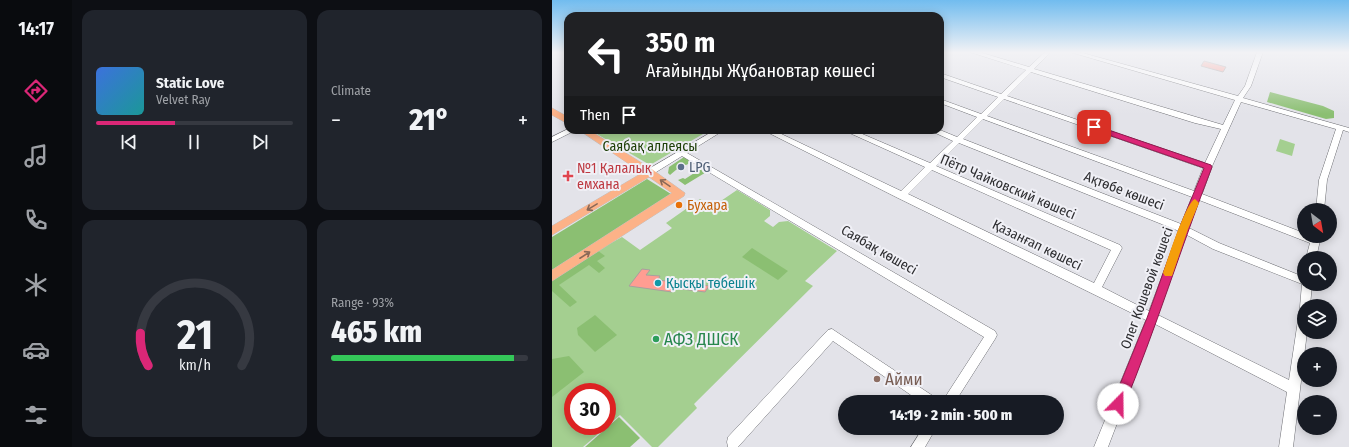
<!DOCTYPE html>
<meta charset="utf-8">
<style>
body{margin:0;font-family:"Fira Sans Condensed",sans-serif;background:#20242c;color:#f1f3f6;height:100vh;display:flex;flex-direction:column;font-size:15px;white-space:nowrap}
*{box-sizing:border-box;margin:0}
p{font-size:13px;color:#9ea1a6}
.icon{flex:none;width:22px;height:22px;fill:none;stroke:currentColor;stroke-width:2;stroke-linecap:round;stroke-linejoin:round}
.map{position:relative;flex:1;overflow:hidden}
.details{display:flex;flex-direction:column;gap:10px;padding:10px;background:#0d0f14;width:480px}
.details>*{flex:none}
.guide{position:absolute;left:12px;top:12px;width:380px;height:122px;border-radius:12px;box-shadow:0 2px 10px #0003;background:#202124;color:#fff;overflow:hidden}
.needle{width:26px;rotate:149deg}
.tools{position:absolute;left:745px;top:203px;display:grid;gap:8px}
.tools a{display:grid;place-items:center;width:40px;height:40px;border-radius:50%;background:#171b24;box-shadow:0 2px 10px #0003;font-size:20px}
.speed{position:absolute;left:12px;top:383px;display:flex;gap:8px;font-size:20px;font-weight:700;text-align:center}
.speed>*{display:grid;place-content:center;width:52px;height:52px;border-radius:50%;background:#171b24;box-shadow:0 2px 10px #0003;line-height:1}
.speed .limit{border:6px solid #d22;background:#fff;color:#111}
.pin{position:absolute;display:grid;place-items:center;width:34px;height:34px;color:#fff;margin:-17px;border-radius:8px;box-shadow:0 2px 6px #0006}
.me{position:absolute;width:44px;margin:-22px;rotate:22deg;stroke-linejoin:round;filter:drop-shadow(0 0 3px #0008)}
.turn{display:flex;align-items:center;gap:14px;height:84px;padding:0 16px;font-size:18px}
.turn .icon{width:52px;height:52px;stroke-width:2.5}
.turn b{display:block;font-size:28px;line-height:34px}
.then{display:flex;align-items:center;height:38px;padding:0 16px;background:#0003;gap:8px;font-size:15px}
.big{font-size:30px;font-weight:800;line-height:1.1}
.details .tile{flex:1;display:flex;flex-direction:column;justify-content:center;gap:6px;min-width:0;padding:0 14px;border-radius:12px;background:#20242c}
.details .dial{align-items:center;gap:0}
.dial svg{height:104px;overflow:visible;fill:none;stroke:#363941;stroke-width:7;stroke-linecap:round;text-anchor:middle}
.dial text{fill:#f1f3f6;stroke:none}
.song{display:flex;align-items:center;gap:12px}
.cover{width:48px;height:48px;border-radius:6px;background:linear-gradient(135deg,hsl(220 70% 55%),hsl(180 70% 35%))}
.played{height:4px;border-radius:2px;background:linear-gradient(90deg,#db2777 40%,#363941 40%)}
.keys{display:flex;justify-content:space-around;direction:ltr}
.heat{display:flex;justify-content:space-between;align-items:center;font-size:22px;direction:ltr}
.charge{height:6px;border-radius:3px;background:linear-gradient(90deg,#34c759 93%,#363941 0)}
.details .tiles{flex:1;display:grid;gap:10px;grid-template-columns:repeat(2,1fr)}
.trip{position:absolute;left:286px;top:395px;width:226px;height:40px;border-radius:20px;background:#171b24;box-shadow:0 2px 10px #0003;font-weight:800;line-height:40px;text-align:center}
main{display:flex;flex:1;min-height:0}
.dock{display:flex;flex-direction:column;width:72px;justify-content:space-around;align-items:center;background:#090b0e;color:#9ea1a6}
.dock .icon{width:28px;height:28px}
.dock .active{color:#db2777}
.dock b{font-size:18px;color:#f1f3f6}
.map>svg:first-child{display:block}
.green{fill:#a4cf90;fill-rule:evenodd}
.forest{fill:#8bbf72}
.building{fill:#ff9d92;stroke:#a7a09f}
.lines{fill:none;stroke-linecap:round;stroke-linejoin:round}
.minor-casing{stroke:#6e6f74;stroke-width:1}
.major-casing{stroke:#c0c0c1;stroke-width:1}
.minor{fill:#fff;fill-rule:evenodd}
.major{fill:#fcb288;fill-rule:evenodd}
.oneway{stroke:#8a6958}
.route{fill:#db2777;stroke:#8e194d}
.slow{fill:#f59e0b}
.service-dot{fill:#5c6f8a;stroke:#f0f0f6;stroke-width:1.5}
.health-dot{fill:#e0444e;stroke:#f0f0f6;stroke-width:1.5}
.food-dot{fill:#e8710a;stroke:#f0f0f6;stroke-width:1.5}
.culture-dot{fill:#0f9aa8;stroke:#f0f0f6;stroke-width:1.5}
.leisure-dot{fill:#2e9e5b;stroke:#f0f0f6;stroke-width:1.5}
.education-dot{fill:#8d6e63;stroke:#f0f0f6;stroke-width:1.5}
.labels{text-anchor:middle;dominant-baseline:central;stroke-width:4;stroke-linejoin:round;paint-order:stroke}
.park-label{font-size:14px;fill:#1f4009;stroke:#f0f0f6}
.service-label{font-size:14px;fill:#4e5e75;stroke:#f0f0f6;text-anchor:start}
.health-label{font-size:14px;fill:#be3a42;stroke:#f0f0f6;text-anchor:start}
.street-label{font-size:14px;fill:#2d2d30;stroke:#f0f0f6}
.food-label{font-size:14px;fill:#c56008;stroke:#f0f0f6;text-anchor:start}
.culture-label{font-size:14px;fill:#0d838f;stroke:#f0f0f6;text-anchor:start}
.near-leisure-label{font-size:17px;fill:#27864d;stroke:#f0f0f6;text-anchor:start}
.near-education-label{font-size:17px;fill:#785e54;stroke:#f0f0f6;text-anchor:start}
</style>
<main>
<nav class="dock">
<b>14:17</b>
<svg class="icon active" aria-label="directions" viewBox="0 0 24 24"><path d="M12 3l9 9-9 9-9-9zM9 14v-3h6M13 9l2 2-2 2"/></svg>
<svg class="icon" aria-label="music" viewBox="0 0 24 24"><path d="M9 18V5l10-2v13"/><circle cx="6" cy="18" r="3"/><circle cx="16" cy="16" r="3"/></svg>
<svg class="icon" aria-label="phone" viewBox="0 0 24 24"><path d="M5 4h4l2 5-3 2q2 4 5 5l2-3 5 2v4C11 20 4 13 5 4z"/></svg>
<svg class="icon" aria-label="climate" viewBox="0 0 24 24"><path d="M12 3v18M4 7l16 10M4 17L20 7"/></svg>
<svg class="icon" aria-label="car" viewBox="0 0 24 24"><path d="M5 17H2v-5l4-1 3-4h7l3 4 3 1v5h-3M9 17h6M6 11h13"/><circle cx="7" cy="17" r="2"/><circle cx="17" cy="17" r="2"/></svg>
<svg class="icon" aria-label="filters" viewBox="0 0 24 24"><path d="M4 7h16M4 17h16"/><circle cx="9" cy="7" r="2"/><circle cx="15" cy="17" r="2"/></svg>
</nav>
<section class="details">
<div class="tiles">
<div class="tile">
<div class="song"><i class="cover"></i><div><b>Static Love</b><p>Velvet Ray</p></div></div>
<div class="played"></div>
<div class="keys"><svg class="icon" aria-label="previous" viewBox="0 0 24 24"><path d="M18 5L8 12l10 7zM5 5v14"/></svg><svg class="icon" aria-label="pause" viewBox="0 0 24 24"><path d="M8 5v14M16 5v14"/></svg><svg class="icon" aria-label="next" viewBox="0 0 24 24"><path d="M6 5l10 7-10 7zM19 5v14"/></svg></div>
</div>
<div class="tile"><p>Climate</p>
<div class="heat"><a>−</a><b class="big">21°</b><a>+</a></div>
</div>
<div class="tile dial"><svg viewBox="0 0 100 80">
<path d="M14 69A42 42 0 1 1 86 69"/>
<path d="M14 69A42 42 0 0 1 8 44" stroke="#db2777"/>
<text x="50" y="56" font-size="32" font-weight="700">21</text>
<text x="50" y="72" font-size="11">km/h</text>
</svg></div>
<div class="tile"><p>Range · 93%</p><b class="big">465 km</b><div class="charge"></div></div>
</div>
</section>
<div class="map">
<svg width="797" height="447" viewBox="0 0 797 447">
<rect width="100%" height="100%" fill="#e3e3e9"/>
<!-- green -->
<g class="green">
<path d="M38 130H145L151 134 98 165Z"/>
<path d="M728 139 743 144 740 156 724 151Z"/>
<path d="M185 190 218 210V216L212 221 221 227 227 222 236 221 285 251 253 281 261 286 142 404 145 408 106 447H100L68 415 31 447H0V280L53 245 59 243 70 237 88 250 120 228 114 223 148 199 160 207ZM21 392H55V426H21Z"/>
</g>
<!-- forest -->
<g class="forest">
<path d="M718 92 771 106 782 111V118L774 119 715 102Z"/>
<path d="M132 157 140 162 134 165 131 164 118 175 116 173 117 167Z"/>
<path d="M149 167 156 171 133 185 126 180 131 178 133 179 147 170 145 169Z"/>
<path d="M95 179 119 194 0 271V237Z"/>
<path d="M200 248 236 271 226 280 190 257Z"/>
<path d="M45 250 53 256 45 261 53 268 47 273 37 265 7 285 25 302 18 307 0 291V280Z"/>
<path d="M43 315 65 335 43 352 26 335 25 328Z"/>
<path d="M17 356 32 372 0 397V359Z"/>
<path d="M67 417 88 438 78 447H33Z"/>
</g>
<!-- building -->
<g class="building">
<path d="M652 61 674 67 671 72 649 66Z"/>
<path d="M90 269 98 270 94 275 108 276 106 280 157 286 153 292 122 288 120 292 77 286Z"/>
</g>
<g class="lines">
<defs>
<g id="minor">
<path d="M418 52H427L477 67 493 52H499L482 69 671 125 683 100 518 52H527L686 96 693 86 705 52H711L699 86 691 98 797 128V132L791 130 775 180 772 210H764L767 180 784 129 689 102 661 164 650 194 752 233V236H769L764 258H754L758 243 647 200 637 228 667 243 752 277V284H760L758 306H752V332H755L741 447H727L735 392 603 324 556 447H542L594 320 346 198 211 130H221L349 191 373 167 291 130H301L378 163 401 141 377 130H388L405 137 425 117 388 103V99L429 114 446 97 388 77V73L449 94 474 70ZM479 72 643 123 669 129 653 163 455 96ZM452 99 651 168 642 191 435 116ZM431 119 640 197 629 224 411 139ZM407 143 627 231 597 311 550 287 570 248 568 245 384 166ZM380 170 559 250 542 283 356 194ZM635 235 661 249 750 284 748 307 737 380 606 315Z"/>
<path d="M16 129 24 130 0 142V137Z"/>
<path d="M163 130H172L135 153 443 331 445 335 443 339 403 402H390L432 337 130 156 101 174H95L94 172 95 170Z"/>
<path d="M280 329 384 398 386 402H369L281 341 186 447H176L175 442 176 437 276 330Z"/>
<path d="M371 428H384L373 447H359Z"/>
</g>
<g id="major">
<path d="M0 108 16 117V124L0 115Z"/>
<path d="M27 130H37L101 170 133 193 132 196 0 281V270L120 193 97 177 0 235V226L90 173Z"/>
</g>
</defs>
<!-- minor casing -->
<use href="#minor" class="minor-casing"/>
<!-- major casing -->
<use href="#major" class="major-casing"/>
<!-- minor -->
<use href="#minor" class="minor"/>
<!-- major -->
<use href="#major" class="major"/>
</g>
<!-- one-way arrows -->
<defs><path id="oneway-shaft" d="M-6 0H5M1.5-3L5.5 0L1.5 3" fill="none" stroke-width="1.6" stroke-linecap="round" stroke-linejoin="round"/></defs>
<g class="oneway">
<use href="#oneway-shaft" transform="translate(113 183) rotate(-146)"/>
<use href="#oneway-shaft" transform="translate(40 207) rotate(149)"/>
<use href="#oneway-shaft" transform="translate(33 255) rotate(-33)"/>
</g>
<!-- sky -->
<linearGradient id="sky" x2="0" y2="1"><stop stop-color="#71bcef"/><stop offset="0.46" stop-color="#f2f2f5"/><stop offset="1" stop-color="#f2f2f5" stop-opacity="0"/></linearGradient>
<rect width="797" height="114" fill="url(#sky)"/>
<!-- route -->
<path class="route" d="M542 125 659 165 660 167C629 247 604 329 571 408L566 410 562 408 560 404 595 318 627 229 652 168 539 129 538 127Z"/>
<!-- slow -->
<path class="slow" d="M643 199 647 203 636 229 621 273 620 276H613L611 273C615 261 634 202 643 199Z"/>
<!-- markers -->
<circle class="service-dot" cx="129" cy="167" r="4"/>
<path class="health-dot" d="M14 170h4v4h4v4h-4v4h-4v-4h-4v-4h4z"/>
<circle class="food-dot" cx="127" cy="205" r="4"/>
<circle class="culture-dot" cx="106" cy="283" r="4"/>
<circle class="leisure-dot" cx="104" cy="339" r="4"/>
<circle class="education-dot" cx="325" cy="379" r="4"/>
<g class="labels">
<!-- park labels -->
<g class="park-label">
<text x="98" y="146">Саябақ аллеясы</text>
</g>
<!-- service labels -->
<g class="service-label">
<text x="137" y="167">LPG</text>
</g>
<!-- health labels -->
<g class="health-label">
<text x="25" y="168">№1 Қалалық<tspan x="25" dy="16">емхана</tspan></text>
</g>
<!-- street labels -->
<g class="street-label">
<text transform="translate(456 187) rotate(23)">Пётр Чайковский көшесі</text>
<text transform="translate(572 191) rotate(21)">Ақтөбе көшесі</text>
<text transform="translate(485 245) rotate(26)">Қазанғап көшесі</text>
<text transform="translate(327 250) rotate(30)">Саябақ көшесі</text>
<text transform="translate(595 288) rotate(-70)">Олег Кошевой көшесі</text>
</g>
<!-- food labels -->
<g class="food-label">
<text x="135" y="205">Бухара</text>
</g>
<!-- culture labels -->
<g class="culture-label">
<text x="114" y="283">Қысқы төбешік</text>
</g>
<!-- near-leisure labels -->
<g class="near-leisure-label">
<text x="112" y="339">АФЗ ДШСК</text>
</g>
<!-- near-education labels -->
<g class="near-education-label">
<text x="333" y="379">Айми</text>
</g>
</g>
</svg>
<div class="tools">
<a><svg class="needle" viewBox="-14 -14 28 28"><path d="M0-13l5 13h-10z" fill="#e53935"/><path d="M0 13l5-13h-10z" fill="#9ea1a6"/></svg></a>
<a><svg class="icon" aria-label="search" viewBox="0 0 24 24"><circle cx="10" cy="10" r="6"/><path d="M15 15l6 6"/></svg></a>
<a><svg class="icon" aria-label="layers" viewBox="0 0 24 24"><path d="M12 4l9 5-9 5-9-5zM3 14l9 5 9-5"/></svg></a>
<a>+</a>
<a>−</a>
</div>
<div class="speed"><div class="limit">30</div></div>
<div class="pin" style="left:542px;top:127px;background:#d93025"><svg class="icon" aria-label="arrive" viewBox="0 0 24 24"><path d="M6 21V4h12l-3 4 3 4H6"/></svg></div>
<svg class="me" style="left:566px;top:404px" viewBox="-20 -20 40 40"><circle r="19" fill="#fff"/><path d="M0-13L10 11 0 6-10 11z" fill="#db2777"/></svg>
<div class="trip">14:19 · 2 min · 500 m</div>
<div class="guide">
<div class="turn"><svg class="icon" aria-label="left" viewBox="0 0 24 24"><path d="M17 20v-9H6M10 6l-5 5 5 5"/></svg><div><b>350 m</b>Ағайынды Жұбановтар көшесі</div></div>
<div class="then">Then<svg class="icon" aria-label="arrive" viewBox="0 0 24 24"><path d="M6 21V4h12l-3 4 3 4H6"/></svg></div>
</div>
</div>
</main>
